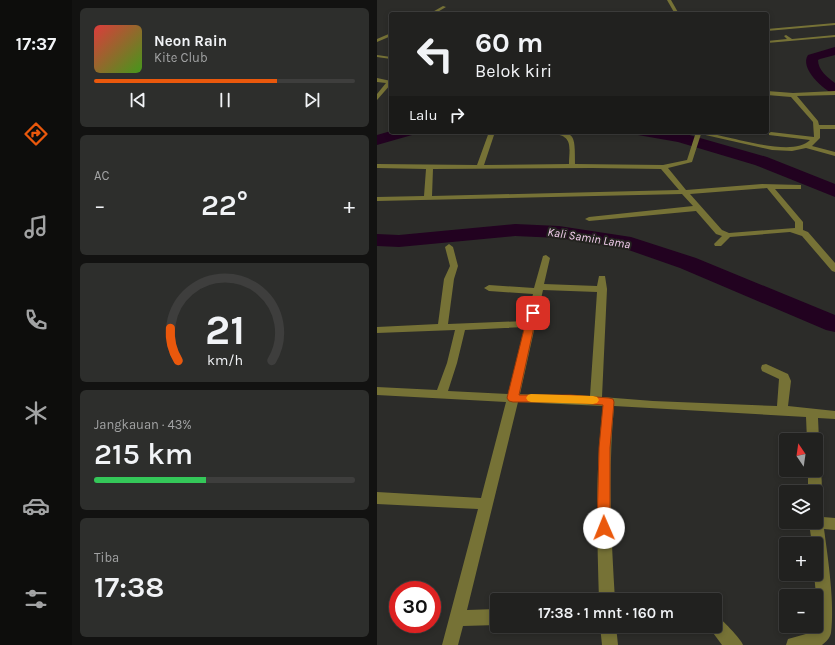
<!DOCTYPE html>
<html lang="id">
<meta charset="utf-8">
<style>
body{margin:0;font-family:Karla,sans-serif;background:#2d2e2c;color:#f1f3f6;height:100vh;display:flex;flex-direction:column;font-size:15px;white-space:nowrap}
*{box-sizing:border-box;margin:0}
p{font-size:13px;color:#a2a3a4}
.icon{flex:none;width:22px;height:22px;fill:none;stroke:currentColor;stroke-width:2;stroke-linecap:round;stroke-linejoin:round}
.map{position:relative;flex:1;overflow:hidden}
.drawer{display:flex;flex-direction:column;gap:8px;padding:8px;background:#121211;width:305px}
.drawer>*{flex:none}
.top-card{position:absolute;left:12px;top:12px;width:380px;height:122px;border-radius:4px;box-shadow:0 2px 6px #0003,0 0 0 1px #3e3e3d;background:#21211f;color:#f1f3f6;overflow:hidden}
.needle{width:26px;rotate:347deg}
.tools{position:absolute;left:402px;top:433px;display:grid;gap:8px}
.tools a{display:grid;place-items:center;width:44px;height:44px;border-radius:4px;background:#21211f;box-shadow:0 2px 6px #0003,0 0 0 1px #3e3e3d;font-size:20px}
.speed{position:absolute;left:12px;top:581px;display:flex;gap:8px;font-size:20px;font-weight:700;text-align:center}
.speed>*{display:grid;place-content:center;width:52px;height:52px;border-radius:50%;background:#21211f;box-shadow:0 2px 6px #0003,0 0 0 1px #3e3e3d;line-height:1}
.speed .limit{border:6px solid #d22;background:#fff;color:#111}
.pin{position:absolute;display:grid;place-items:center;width:34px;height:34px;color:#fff;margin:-17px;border-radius:8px;box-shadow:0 2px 6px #0006}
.me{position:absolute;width:44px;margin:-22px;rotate:359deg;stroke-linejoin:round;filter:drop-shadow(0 0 3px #0008)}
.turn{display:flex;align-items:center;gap:14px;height:84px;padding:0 20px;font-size:18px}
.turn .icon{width:52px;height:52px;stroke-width:2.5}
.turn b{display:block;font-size:28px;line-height:34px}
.then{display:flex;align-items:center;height:38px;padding:0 20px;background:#0003;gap:8px;font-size:15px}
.big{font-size:30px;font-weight:600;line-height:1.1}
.drawer .card{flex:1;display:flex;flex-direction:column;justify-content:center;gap:6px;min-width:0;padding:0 14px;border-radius:6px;background:#2d2e2c}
.drawer .dial{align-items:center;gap:0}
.dial svg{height:104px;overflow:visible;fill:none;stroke:#3e3e3d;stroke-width:7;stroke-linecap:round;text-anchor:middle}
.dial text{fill:#f1f3f6;stroke:none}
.song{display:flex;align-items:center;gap:12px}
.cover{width:48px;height:48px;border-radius:6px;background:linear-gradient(135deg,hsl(0 70% 55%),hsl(100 70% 35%))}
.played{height:4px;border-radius:2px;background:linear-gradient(90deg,#ea580c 70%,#3e3e3d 70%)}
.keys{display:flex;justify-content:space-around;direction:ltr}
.heat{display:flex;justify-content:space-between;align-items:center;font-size:22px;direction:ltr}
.charge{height:6px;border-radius:3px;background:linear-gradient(90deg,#34c759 43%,#3e3e3d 0)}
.trip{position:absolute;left:113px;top:593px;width:232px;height:40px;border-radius:4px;background:#21211f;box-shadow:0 2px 6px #0003,0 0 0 1px #3e3e3d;font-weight:600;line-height:40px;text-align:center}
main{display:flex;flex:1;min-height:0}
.dock{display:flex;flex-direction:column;width:72px;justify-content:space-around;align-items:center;background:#0d0d0c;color:#a2a3a4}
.dock .icon{width:28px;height:28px}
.dock .selected{color:#ea580c}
.dock b{font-size:18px;color:#f1f3f6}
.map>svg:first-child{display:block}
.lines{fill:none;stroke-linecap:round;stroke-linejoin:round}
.river{fill:#220220;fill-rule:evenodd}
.minor{fill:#767236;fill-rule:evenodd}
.route{fill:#ea580c;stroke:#983908}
.slow{fill:#f59e0b}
.labels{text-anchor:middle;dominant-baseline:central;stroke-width:4;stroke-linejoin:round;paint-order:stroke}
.water-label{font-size:12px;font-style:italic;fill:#f5cfef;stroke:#23231f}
</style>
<main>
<nav class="dock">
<b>17:37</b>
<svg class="icon selected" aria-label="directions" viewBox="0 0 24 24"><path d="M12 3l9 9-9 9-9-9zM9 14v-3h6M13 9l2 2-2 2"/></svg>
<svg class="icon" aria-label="music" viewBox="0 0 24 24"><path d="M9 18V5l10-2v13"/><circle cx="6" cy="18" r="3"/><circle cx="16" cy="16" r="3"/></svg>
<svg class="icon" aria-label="phone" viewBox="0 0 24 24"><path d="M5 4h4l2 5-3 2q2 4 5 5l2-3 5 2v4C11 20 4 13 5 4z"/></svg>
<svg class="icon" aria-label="climate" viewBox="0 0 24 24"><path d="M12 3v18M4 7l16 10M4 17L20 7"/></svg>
<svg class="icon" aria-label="car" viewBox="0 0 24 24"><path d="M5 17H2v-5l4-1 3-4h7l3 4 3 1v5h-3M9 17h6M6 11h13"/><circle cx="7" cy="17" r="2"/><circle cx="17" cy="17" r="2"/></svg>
<svg class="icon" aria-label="filters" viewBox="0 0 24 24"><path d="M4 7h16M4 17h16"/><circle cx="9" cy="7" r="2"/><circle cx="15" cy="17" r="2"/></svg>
</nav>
<section class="drawer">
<div class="card">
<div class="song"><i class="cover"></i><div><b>Neon Rain</b><p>Kite Club</p></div></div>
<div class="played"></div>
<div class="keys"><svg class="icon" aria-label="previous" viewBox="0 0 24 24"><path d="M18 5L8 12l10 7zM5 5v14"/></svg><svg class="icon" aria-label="pause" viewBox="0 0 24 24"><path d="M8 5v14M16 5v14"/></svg><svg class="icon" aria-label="next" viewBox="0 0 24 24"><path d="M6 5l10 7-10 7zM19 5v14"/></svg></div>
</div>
<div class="card"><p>AC</p>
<div class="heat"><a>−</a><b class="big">22°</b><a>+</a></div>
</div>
<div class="card dial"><svg viewBox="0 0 100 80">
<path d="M14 69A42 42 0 1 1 86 69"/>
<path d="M14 69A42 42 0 0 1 8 44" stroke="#ea580c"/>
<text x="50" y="56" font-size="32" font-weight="700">21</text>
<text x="50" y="72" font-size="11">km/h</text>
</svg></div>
<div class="card"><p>Jangkauan · 43%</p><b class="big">215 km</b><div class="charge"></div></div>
<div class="card"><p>Tiba</p><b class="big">17:38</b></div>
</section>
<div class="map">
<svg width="458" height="645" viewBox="0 0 458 645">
<rect width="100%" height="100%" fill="#2c2c29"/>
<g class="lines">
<!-- river -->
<g class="river">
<path d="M458 47V55L443 59 441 60C441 70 450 77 458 83V94C447 91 422 68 431 55Z"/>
<path d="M14 131V132H37L35 135 0 145V135Z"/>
<path d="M259 132H302L309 134 390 157 458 184V197L378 165 301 142 261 135Z"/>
<path d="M138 224 182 226 254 237 319 258 458 315V332L449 330 303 268 243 247 182 238 138 236 22 247 0 246V234L22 235Z"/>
</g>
<!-- minor -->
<g class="minor">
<path d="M290 0H294L302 14H298Z"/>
<path d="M66 6 69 7 57 14H52Z"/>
<path d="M458 23V25L390 31V29Z"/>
<path d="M14 33V36L0 42V39Z"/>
<path d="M409 35 415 39 458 35V37L390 43V41L410 39 407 36Z"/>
<path d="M0 55 14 57V59L0 57Z"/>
<path d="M390 65 393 67V69H390Z"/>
<path d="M0 78 14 81V84L0 100V94L9 83 0 82Z"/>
<path d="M390 91 416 93 458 91V95L420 96 441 121 442 125H458V129H443V138L435 146 458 152V156L429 148 415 151 395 150 324 134 315 162 291 168 309 190 385 184 424 185V189H398L426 222V230L431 232 458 263V272L455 271 425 236 413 232 353 237 344 246H338L337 244 345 236 339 234 319 211 212 221 208 219 212 217 316 206 305 194 0 201V197L47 196 49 169 0 168V164L100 165 112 132H118L107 165 192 164C192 149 197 136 177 134 173 134 168 134 165 132 198 132 198 131 198 164L286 165 310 160 319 132C345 132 414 160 433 140L392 135V133L394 132 437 137 436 122 414 97 390 95ZM215 168 284 169 302 190 55 196 56 169ZM390 188 418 222V228L352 233 345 230 313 194Z"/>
<path d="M72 244 76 247 81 266 77 279 71 324 149 321 156 294 112 291 107 288 112 285 157 288 166 256 169 255 173 258 167 284 220 286 222 276H228L230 289 225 397 276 401 400 406 402 379 385 371 384 368 385 365 389 364 411 374 414 381 411 406 458 411V419L441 418 442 440 439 444V440H430L429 417 237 406C231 471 234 535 238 600H222C220 533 218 472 226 406L141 402 90 610 120 609V625L86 626 81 645H65L101 509 0 504V492L104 498 129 402 0 395V387L60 390 70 363 78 330 0 333V327L61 324 67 279 73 266 68 247ZM166 290 220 292 213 396 143 394ZM148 327 131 394 71 391 80 363 88 330Z"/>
<path d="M439 465 442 466C445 473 446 489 443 496L439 497V492H431V470H439Z"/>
<path d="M439 509 444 511 446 517 458 518V530L447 529C451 559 458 604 454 633 453 638 449 642 445 645H409L411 639 436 632 438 629 440 605 437 574H439V544H435L432 523 439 522Z"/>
<path d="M338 615C344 618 364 639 366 645H345L331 626H338Z"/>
<path d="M223 626H239L241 645H225Z"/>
</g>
</g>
<!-- route -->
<path class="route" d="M156 310 160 313 142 395H194L232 398 236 399 237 402 233 448V528L231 532 227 534 222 532 220 528 222 448 226 405 194 402H136L132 401 130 398 151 313Z"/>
<!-- slow -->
<path class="slow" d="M154 394 216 396 220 397 222 400 220 403 216 404 154 402 151 401 149 398 151 395Z"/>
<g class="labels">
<!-- water labels -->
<g class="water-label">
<text transform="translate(212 238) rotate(9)">Kali Samin Lama</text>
</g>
</g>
</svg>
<div class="tools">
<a><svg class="needle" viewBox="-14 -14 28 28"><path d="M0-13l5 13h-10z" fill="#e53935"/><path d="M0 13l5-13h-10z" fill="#a2a3a4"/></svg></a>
<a><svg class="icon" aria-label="layers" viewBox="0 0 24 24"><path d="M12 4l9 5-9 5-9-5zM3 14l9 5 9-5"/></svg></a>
<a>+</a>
<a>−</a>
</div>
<div class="speed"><div class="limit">30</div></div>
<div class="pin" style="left:156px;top:313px;background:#d93025"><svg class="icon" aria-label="arrive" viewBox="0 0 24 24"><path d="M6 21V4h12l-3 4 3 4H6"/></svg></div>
<svg class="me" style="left:227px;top:528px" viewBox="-20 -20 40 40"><circle r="19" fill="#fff"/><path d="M0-13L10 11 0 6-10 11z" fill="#ea580c"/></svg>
<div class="trip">17:38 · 1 mnt · 160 m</div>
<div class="top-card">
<div class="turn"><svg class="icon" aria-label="left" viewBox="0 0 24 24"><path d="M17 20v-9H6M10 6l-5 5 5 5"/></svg><div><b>60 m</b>Belok kiri</div></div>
<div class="then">Lalu<svg class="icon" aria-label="right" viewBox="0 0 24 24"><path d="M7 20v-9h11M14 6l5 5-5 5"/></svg></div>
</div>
</div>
</main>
